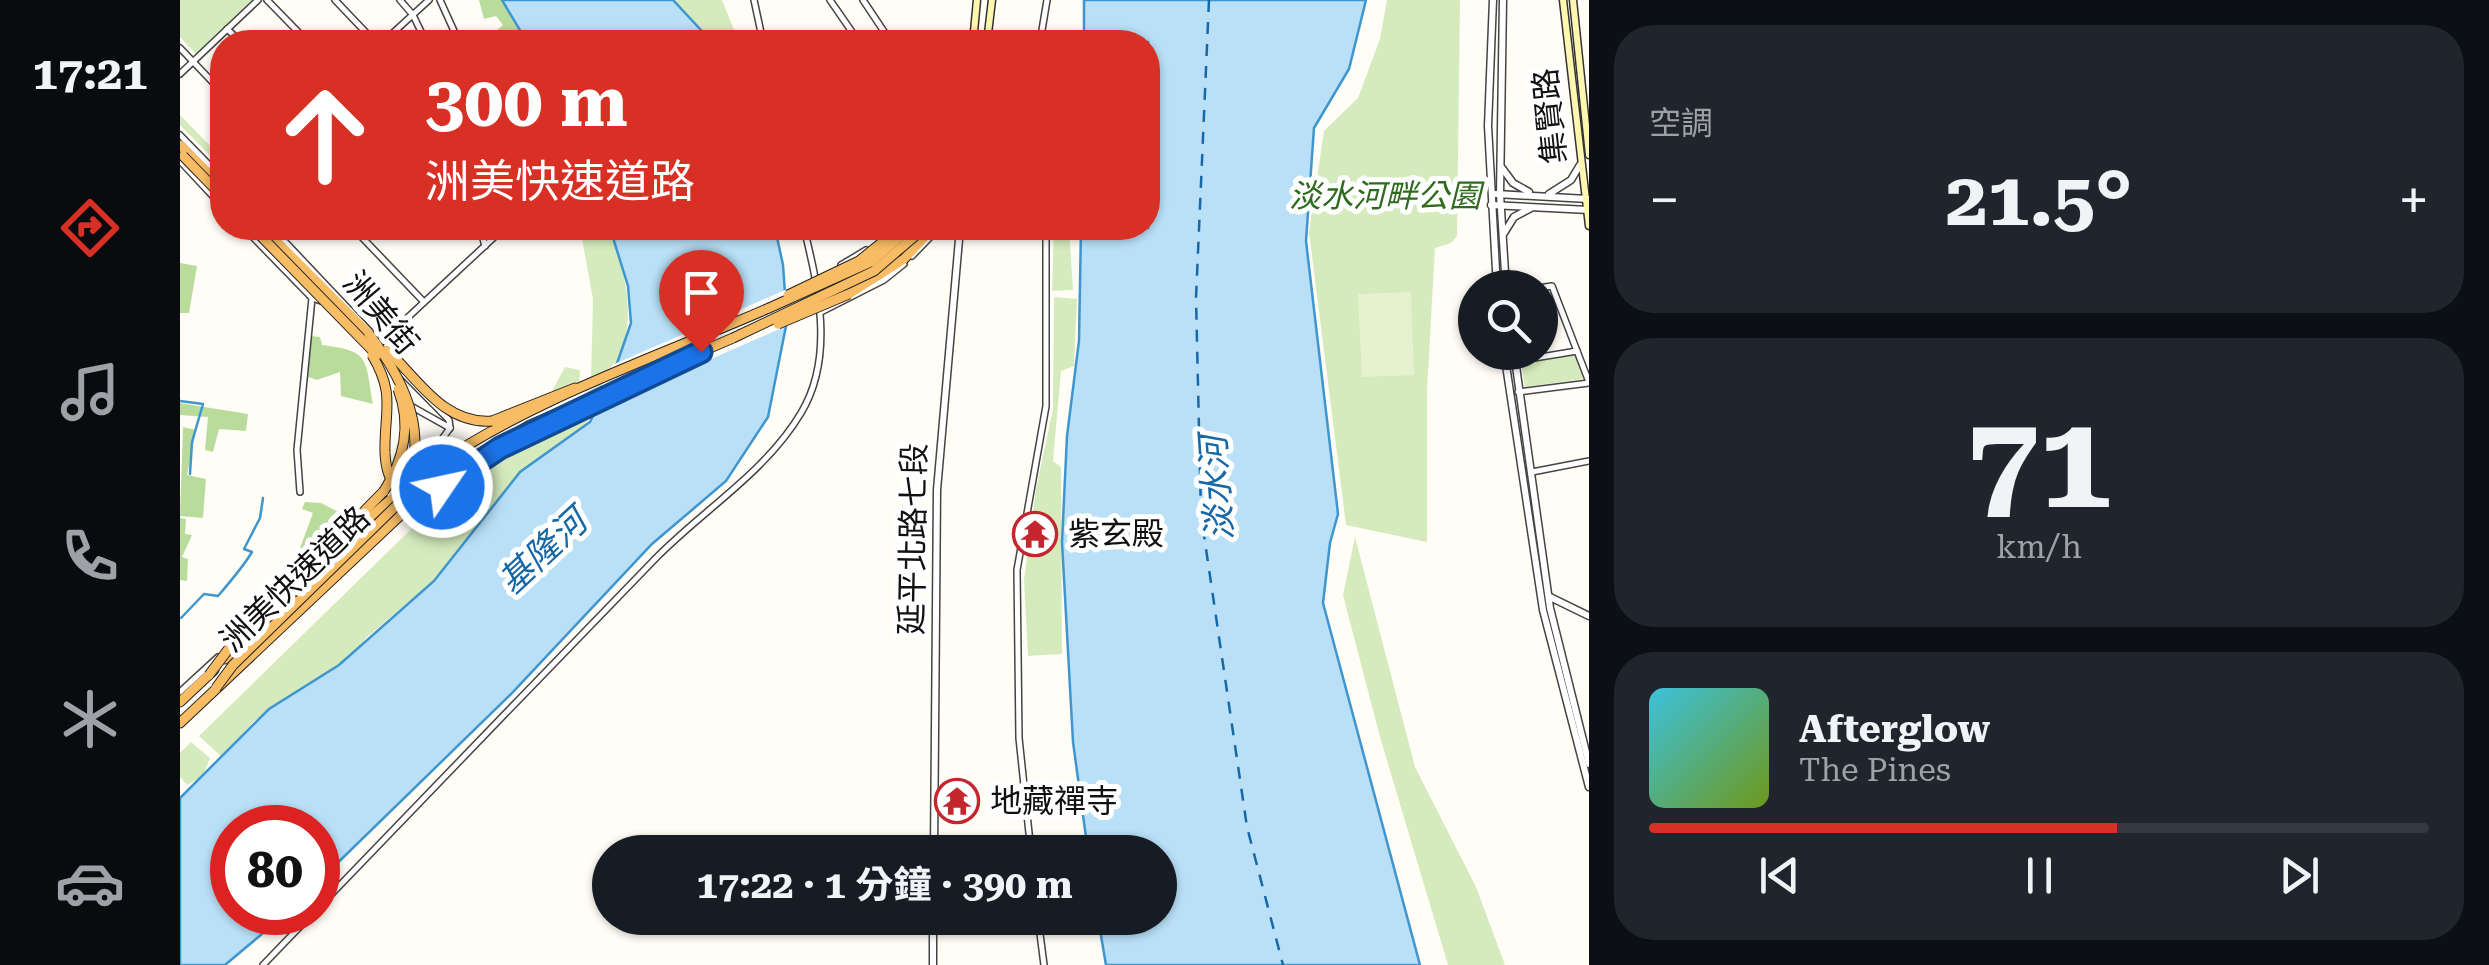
<!DOCTYPE html>
<html lang="zh-TW">
<meta charset="utf-8">
<style>
body{margin:0;font-family:"Roboto Serif","Noto Sans TC",serif;background:#20242c;color:#f1f3f6;height:100vh;display:flex;flex-direction:column;font-size:38px;white-space:nowrap}
*{box-sizing:border-box;margin:0}
p{font-size:32px;color:#9ea1a6}
.icon{flex:none;width:55px;height:55px;fill:none;stroke:currentColor;stroke-width:2;stroke-linecap:round;stroke-linejoin:round}
.map{position:relative;flex:1;overflow:hidden}
.side{display:flex;flex-direction:column;gap:25px;padding:25px;background:#0d0f14;width:900px}
.side>*{flex:none}
.banner{position:absolute;left:30px;top:30px;width:950px;height:210px;border-radius:40px;box-shadow:0 2px 8px #0004;background:#d93025;color:#fff;overflow:hidden}
.tools{position:absolute;left:1278px;top:270px;display:grid;gap:20px}
.tools a{display:grid;place-items:center;width:100px;height:100px;border-radius:50%;background:#171b24;box-shadow:0 2px 8px #0004;font-size:50px}
.speed{position:absolute;left:30px;top:805px;display:flex;gap:20px;font-size:50px;font-weight:700;text-align:center}
.speed>*{display:grid;place-content:center;width:130px;height:130px;border-radius:50%;background:#171b24;box-shadow:0 2px 8px #0004;line-height:1}
.speed .limit{border:15px solid #d22;background:#fff;color:#111}
.pin{position:absolute;display:grid;place-items:center;width:85px;height:85px;color:#fff;margin:-102px -42px;border-radius:50% 50% 50% 0;rotate:-45deg;box-shadow:0 0 10px #0007}
.pin .icon{rotate:45deg}
.me{position:absolute;width:110px;margin:-55px;rotate:56deg;stroke-linejoin:round;filter:drop-shadow(0 0 8px #0008)}
.turn{display:flex;align-items:center;gap:35px;height:210px;padding:0 50px;font-size:45px}
.turn .icon{width:130px;height:130px;stroke-width:2.5}
.turn b{display:block;font-size:70px;line-height:85px}
.big{font-size:75px;font-weight:700;line-height:1.1}
.side .card{flex:1;display:flex;flex-direction:column;justify-content:center;gap:15px;min-width:0;padding:0 35px;border-radius:40px;background:#20242c}
.side .dial{align-items:center;gap:0}
.dial b{font-size:130px;line-height:1}
.song{display:flex;align-items:center;gap:30px}
.cover{width:120px;height:120px;border-radius:15px;background:linear-gradient(135deg,hsl(190 70% 55%),hsl(80 70% 35%))}
.played{height:10px;border-radius:5px;background:linear-gradient(90deg,#d93025 60%,#363941 60%)}
.keys{display:flex;justify-content:space-around;direction:ltr}
.heat{display:flex;justify-content:space-between;align-items:center;font-size:55px;direction:ltr}
.trip{position:absolute;left:412px;top:835px;width:585px;height:100px;border-radius:50px;background:#171b24;box-shadow:0 2px 8px #0004;font-weight:700;line-height:100px;text-align:center}
main{display:flex;flex:1;min-height:0}
.tabs{display:flex;flex-direction:column;width:180px;justify-content:space-around;align-items:center;background:#090b0e;color:#9ea1a6}
.tabs .icon{width:70px;height:70px}
.tabs .selected{color:#d93025}
.tabs b{font-size:45px;color:#f1f3f6}
.map>svg:first-child{display:block}
.green{fill:#d5ebbd}
.forest{fill:#b9dc9c}
.pitch{fill:#e6f2cf}
.water{fill:#b9e0f7;stroke:#3f96cf;stroke-width:2.5}
.pier{fill:#fffdf5}
.lines{fill:none;stroke-linecap:round;stroke-linejoin:round}
.stream{stroke:#3f96cf;stroke-width:2.5}
.ferry{stroke:#1768a6;stroke-width:2.5;stroke-dasharray:12 10;stroke-linecap:butt}
.minor-casing{stroke:#444;stroke-width:8}
.tertiary-casing{stroke:#444;stroke-width:9}
.secondary-casing{stroke:#333;stroke-width:9}
.trunk-casing{stroke:#222;stroke-width:11}
.minor{stroke:#fff;stroke-width:5}
.tertiary{stroke:#fff;stroke-width:6}
.secondary{stroke:#fff6b0;stroke-width:6}
.trunk{stroke:#f7bc64;stroke-width:9}
.trunk-bridge-casing{stroke:#222;stroke-width:11;stroke-linecap:butt}
.trunk-bridge{stroke:#f7bc64;stroke-width:9}
.route-casing{stroke:#114b97;stroke-width:25}
.route{stroke:#1a73e8;stroke-width:18}
.labels{text-anchor:middle;dominant-baseline:central;stroke-width:10;stroke-linejoin:round;paint-order:stroke}
.street-label{font-size:32px;fill:#111;stroke:#fff}
.park-label{font-size:32px;font-style:italic;fill:#2f6b1f;stroke:#fff}
.poi-label{font-size:32px;fill:#111;stroke:#fff;text-anchor:start}
.water-label{font-size:35px;font-style:italic;fill:#1768a6;stroke:#fff}
</style>
<main>
<nav class="tabs">
<b>17:21</b>
<svg class="icon selected" aria-label="directions" viewBox="0 0 24 24"><path d="M12 3l9 9-9 9-9-9zM9 14v-3h6M13 9l2 2-2 2"/></svg>
<svg class="icon" aria-label="music" viewBox="0 0 24 24"><path d="M9 18V5l10-2v13"/><circle cx="6" cy="18" r="3"/><circle cx="16" cy="16" r="3"/></svg>
<svg class="icon" aria-label="phone" viewBox="0 0 24 24"><path d="M5 4h4l2 5-3 2q2 4 5 5l2-3 5 2v4C11 20 4 13 5 4z"/></svg>
<svg class="icon" aria-label="climate" viewBox="0 0 24 24"><path d="M12 3v18M4 7l16 10M4 17L20 7"/></svg>
<svg class="icon" aria-label="car" viewBox="0 0 24 24"><path d="M5 17H2v-5l4-1 3-4h7l3 4 3 1v5h-3M9 17h6M6 11h13"/><circle cx="7" cy="17" r="2"/><circle cx="17" cy="17" r="2"/></svg>
</nav>
<div class="map">
<svg width="1409" height="965" viewBox="0 0 1409 965">
<rect width="100%" height="100%" fill="#fffdf5"/>
<!-- green -->
<g class="green">
<path d="M0 0H73L16 54 0 37Z"/>
<path d="M493 0H542L559 42H532Z"/>
<path d="M1207 0H1280L1277 236 1271 243 1255 248 1247 391V542L1166 525 1129 232 1144 131 1178 98 1200 39Z"/>
<path d="M0 115 42 158V168L0 125Z"/>
<path d="M400 228H430C447 280 458 320 434 373 427 390 416 405 410 422L413 299Z"/>
<path d="M874 228H889L893 290 872 291Z"/>
<path d="M874 297 897 299 894 366 881 371 873 461 881 467 882 654 848 656 844 580 856 489 873 409Z"/>
<path d="M1394 353 1403 379 1345 387 1341 362Z"/>
<path d="M385 367 400 370 399 386 385 400 372 391Z"/>
<path d="M408 420 407 427 292 534V542L275 555 276 562 187 637 168 660 74 721 42 757 19 736 260 501 274 497 334 450Z"/>
<path d="M1175 537 1235 767 1296 887 1325 965H1268L1200 737 1163 595Z"/>
<path d="M11 742 30 758 23 776 7 785 0 777V753Z"/>
</g>
<!-- forest -->
<g class="forest">
<path d="M299 0H322L347 42H314L311 35 323 25 316 16 304 19Z"/>
<path d="M0 263 17 266 9 313H0Z"/>
<path d="M131 336 140 337 142 345C191 351 185 359 193 404L161 396 160 372 137 380 128 377Z"/>
<path d="M0 403 68 414 66 431 39 429 33 452 25 450 28 417 0 415Z"/>
<path d="M3 427 16 430 7 475 26 479 23 518 0 516Z"/>
<path d="M125 502 141 503 172 519 119 571 113 567 133 513 122 509Z"/>
<path d="M0 518 6 519 5 534 12 535 2 557 8 559 7 581 0 580Z"/>
</g>
<!-- pitch -->
<path class="pitch" d="M1231 292 1234 375 1182 377 1178 294Z"/>
<!-- water -->
<g class="water">
<path d="M322 0H493L532 42H347Z"/>
<path d="M904 0H1186L1169 69 1134 128 1126 241 1158 514 1150 543 1143 603 1240 965H926L918 918H980V852H908L893 742 882 542 887 436 899 341 901 228H968V42H904Z"/>
<path d="M430 228H595L603 265 607 321 588 417 546 481 472 544 331 694 138 882V828H52V912L107 913 45 965H0V798L89 709 159 665 254 581 340 472 410 422 433 375 451 323 448 286Z"/>
</g>
<!-- pier -->
<path class="pier" d="M610 288 611 324 408 413 432 365Z"/>
<g class="lines">
<!-- stream -->
<g class="stream">
<path d="M0 401 23 404 12 442 10 474"/>
<path d="M1 618 24 594 38 596C50 582 63 567 72 552L64 549 80 518 83 498"/>
</g>
<!-- ferry -->
<path class="ferry" d="M1029 0 1016 298 1021 515 1067 827 1103 965"/>
<defs>
<g id="minor">
<path d="M87 0 128 42"/>
<path d="M155 0 195 42"/>
<path d="M220 0 233 15 246 42"/>
<path d="M260 0 279 42"/>
<path d="M574 0 583 42"/>
<path d="M650 0 679 42"/>
<path d="M683 0 711 42"/>
<path d="M47 29 61 42"/>
<path d="M203 42 249 0"/>
<path d="M860 42 867 0"/>
<path d="M0 48 42 92"/>
<path d="M0 74 78 0"/>
<path d="M0 135 42 178"/>
<path d="M0 161 42 206"/>
<path d="M64 228 132 298 141 301"/>
<path d="M92 228 197 339"/>
<path d="M173 228 243 301"/>
<path d="M300 228 305 246"/>
<path d="M732 256 759 228"/>
<path d="M661 265 686 250"/>
<path d="M1358 288 1372 286 1409 382"/>
<path d="M641 312 704 280 724 264"/>
<path d="M197 346 324 228"/>
<path d="M211 361 269 420 270 428"/>
<path d="M1336 361 1397 351"/>
<path d="M1338 392 1409 383"/>
<path d="M229 405 270 428"/>
<path d="M1352 472 1409 461"/>
<path d="M120 492 117 450 132 298"/>
<path d="M210 495 244 464 270 428"/>
<path d="M0 692 38 657"/>
<path d="M851 852 839 738 837 570 866 406V228"/>
<path d="M138 908C250 792 363 674 476 558 523 510 586 472 621 413 655 357 638 286 624 228"/>
<path d="M858 918 864 965"/>
<path d="M83 965 134 912"/>
</g>
<g id="tertiary">
<path d="M1313 0 1308 126 1317 288"/>
<path d="M1323 0 1320 194 1326 288"/>
<path d="M1322 168 1333 183 1349 192"/>
<path d="M1316 194 1408 199"/>
<path d="M1369 194 1391 180 1400 165"/>
<path d="M1311 205 1409 210"/>
<path d="M1324 233 1334 217 1351 208"/>
<path d="M1324 352 1363 610 1409 787"/>
<path d="M1334 352 1370 608 1409 764"/>
<path d="M1370 597 1409 616"/>
<path d="M754 852 757 490 780 228"/>
<path d="M753 965V918"/>
</g>
<g id="secondary">
<path d="M1383 0 1409 226"/>
<path d="M1393 0 1409 155"/>
<path d="M793 42 797 0"/>
<path d="M807 42 812 0"/>
</g>
<g id="trunk">
<path d="M0 145 42 187"/>
<path d="M83 228 189 334"/>
<path d="M736 235 743 228"/>
<path d="M669 294 724 259 753 228"/>
<path d="M312 421 395 388"/>
<path d="M150 546 204 491"/>
<path d="M45 659C112 594 176 521 252 468 353 398 477 357 589 308"/>
<path d="M0 702 34 670"/>
<path d="M0 723 260 478 350 425 553 338"/>
</g>
</defs>
<!-- minor casing -->
<use href="#minor" class="minor-casing"/>
<!-- tertiary casing -->
<use href="#tertiary" class="tertiary-casing"/>
<!-- secondary casing -->
<use href="#secondary" class="secondary-casing"/>
<!-- trunk casing -->
<use href="#trunk" class="trunk-casing"/>
<!-- minor -->
<use href="#minor" class="minor"/>
<!-- tertiary -->
<use href="#tertiary" class="tertiary"/>
<!-- secondary -->
<use href="#secondary" class="secondary"/>
<!-- trunk -->
<use href="#trunk" class="trunk"/>
<defs>
<g id="trunk-bridge">
<path d="M3 156 42 196"/>
<path d="M73 228 197 355"/>
<path d="M608 295 679 261 720 228"/>
<path d="M589 308 691 262 729 229"/>
<path d="M598 324 669 294"/>
<path d="M553 338 694 271 736 235"/>
<path d="M207 350C238 379 264 425 312 421"/>
<path d="M192 355C216 395 204 411 205 453 209 535 291 464 320 449 336 440 353 433 369 425"/>
<path d="M204 491C224 459 232 426 218 389"/>
<path d="M29 675 50 647 150 546"/>
<path d="M36 688 53 665 219 503C253 441 228 385 189 334"/>
</g>
</defs>
<!-- trunk-bridge casing -->
<use href="#trunk-bridge" class="trunk-bridge-casing"/>
<!-- trunk-bridge -->
<use href="#trunk-bridge" class="trunk-bridge"/>
</g>
<g class="lines">
<defs>
<path id="route" d="M262 487 320 448 521 352"/>
</defs>
<!-- route casing -->
<use href="#route" class="route-casing"/>
<!-- route -->
<use href="#route" class="route"/>
</g>
<!-- icons -->
<defs>
<symbol id="temple-ring" viewBox="-11 -11 22 22"><circle r="9.5" fill="#fff" stroke="#c4262e" stroke-width="1.5"/><path d="M0-6L5-2H3V0L6.5 2.5H4V6H1.5V3h-3V6H-4V2.5H-6.5L-3 0V-2H-5Z" fill="#c4262e"/></symbol>
</defs>
<g fill-rule="evenodd">
<use href="#temple-ring" x="830" y="509" width="50" height="50"/>
<use href="#temple-ring" x="752" y="776" width="50" height="50"/>
</g>
<g class="labels">
<!-- street labels -->
<g class="street-label">
<text transform="translate(1370 116) rotate(-96)">集賢路</text>
<text transform="translate(201 313) rotate(50)">洲美街</text>
<text transform="translate(733 539) rotate(-89)">延平北路七段</text>
<text transform="translate(115 579) rotate(-44)">洲美快速道路</text>
</g>
<!-- park labels -->
<g class="park-label">
<text x="1205" y="196">淡水河畔公園</text>
</g>
<!-- poi labels -->
<g class="poi-label">
<text x="888" y="534">紫玄殿</text>
<text x="810" y="801">地藏禪寺</text>
</g>
<!-- water labels -->
<g class="water-label">
<text transform="translate(1037 488) rotate(-94)">淡水河</text>
<text transform="translate(363 552) rotate(-43)">基隆河</text>
</g>
</g>
</svg>
<div class="tools">
<a><svg class="icon" aria-label="search" viewBox="0 0 24 24"><circle cx="10" cy="10" r="6"/><path d="M15 15l6 6"/></svg></a>
</div>
<div class="speed"><div class="limit">80</div></div>
<div class="pin" style="left:521px;top:352px;background:#d93025"><svg class="icon" aria-label="arrive" viewBox="0 0 24 24"><path d="M6 21V4h12l-3 4 3 4H6"/></svg></div>
<svg class="me" style="left:262px;top:487px" viewBox="-20 -20 40 40"><circle r="17" fill="#1a73e8" stroke="#fff" stroke-width="3"/><path d="M0-11L8 9 0 5-8 9z" fill="#fff"/></svg>
<div class="trip">17:22 · 1 分鐘 · 390 m</div>
<div class="banner">
<div class="turn"><svg class="icon" aria-label="ahead" viewBox="0 0 24 24"><path d="M12 20V5M6 11l6-6 6 6"/></svg><div><b>300 m</b>洲美快速道路</div></div>
</div>
</div>
<section class="side">
<div class="card"><p>空調</p>
<div class="heat"><a>−</a><b class="big">21.5°</b><a>+</a></div>
</div>
<div class="card dial"><b>71</b><p>km/h</p></div>
<div class="card">
<div class="song"><i class="cover"></i><div><b>Afterglow</b><p>The Pines</p></div></div>
<div class="played"></div>
<div class="keys"><svg class="icon" aria-label="previous" viewBox="0 0 24 24"><path d="M18 5L8 12l10 7zM5 5v14"/></svg><svg class="icon" aria-label="pause" viewBox="0 0 24 24"><path d="M8 5v14M16 5v14"/></svg><svg class="icon" aria-label="next" viewBox="0 0 24 24"><path d="M6 5l10 7-10 7zM19 5v14"/></svg></div>
</div>
</section>
</main>
